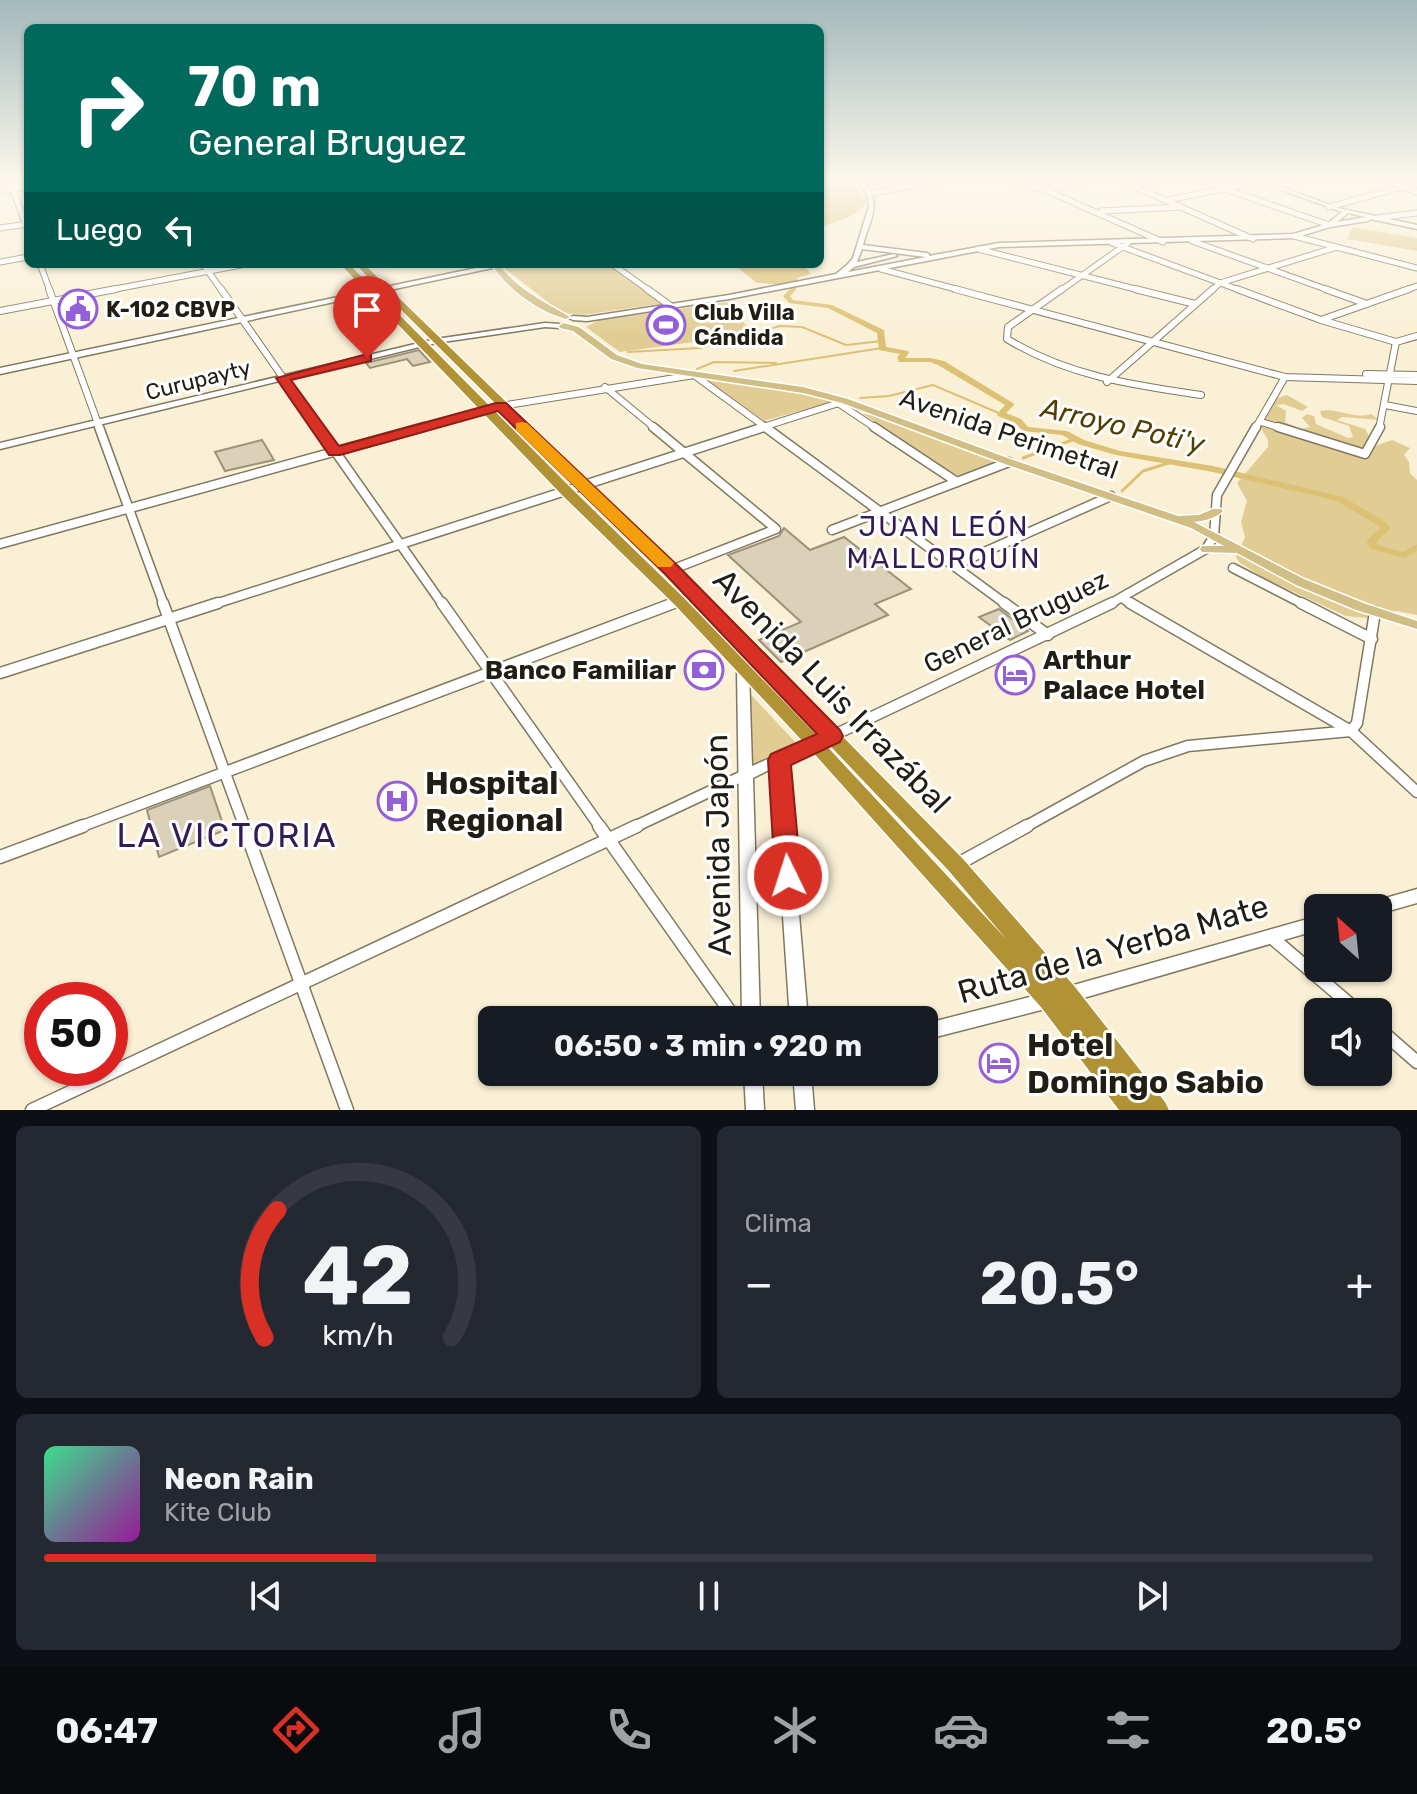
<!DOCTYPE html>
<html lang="es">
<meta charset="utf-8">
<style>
body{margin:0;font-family:Rubik,sans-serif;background:#242831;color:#f1f3f6;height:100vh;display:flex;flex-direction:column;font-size:30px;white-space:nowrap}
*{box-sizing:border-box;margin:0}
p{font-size:26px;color:#9ea1a6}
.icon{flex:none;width:44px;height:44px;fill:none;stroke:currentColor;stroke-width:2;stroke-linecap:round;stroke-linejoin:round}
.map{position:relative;height:1110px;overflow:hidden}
.drawer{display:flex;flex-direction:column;gap:16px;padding:16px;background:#0d0f14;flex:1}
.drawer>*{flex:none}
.hud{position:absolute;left:24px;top:24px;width:800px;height:244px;border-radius:12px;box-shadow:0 2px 6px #0004;background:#00695c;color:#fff;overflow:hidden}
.needle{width:52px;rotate:333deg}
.buttons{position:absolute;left:1304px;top:894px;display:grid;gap:16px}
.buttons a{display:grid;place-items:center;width:88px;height:88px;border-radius:12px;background:#171b24;box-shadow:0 2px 6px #0004;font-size:40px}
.speed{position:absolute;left:24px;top:982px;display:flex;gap:16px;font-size:40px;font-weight:700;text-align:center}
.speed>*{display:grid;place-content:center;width:104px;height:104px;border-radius:50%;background:#171b24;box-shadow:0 2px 6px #0004;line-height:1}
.speed .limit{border:12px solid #d22;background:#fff;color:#111}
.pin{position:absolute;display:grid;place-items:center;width:68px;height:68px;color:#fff;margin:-82px -34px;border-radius:50% 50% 50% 0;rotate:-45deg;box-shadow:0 0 8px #0007}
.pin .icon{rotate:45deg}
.me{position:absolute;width:88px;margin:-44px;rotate:356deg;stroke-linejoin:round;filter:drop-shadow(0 0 6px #0008)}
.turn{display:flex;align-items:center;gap:28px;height:168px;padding:0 32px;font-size:36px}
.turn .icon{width:104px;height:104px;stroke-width:2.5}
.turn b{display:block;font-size:56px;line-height:68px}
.then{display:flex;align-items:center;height:76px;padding:0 32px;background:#0003;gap:16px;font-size:30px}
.big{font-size:60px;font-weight:700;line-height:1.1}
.drawer .tile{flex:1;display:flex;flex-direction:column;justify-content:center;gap:12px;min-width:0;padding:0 28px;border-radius:12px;background:#242831}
.drawer .dial{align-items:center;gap:0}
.dial svg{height:208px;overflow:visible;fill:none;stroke:#363941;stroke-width:7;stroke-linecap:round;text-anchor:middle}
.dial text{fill:#f1f3f6;stroke:none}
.song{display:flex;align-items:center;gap:24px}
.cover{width:96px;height:96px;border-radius:12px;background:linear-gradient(135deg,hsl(150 70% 55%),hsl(300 70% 35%))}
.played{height:8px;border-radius:4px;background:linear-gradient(90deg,#d93025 25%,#363941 25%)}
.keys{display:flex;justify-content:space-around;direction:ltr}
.heat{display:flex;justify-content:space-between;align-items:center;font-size:44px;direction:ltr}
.drawer .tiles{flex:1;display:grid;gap:16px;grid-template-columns:1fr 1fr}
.tile:last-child{grid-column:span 2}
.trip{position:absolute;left:478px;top:1006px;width:460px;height:80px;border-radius:12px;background:#171b24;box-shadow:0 2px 6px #0004;font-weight:700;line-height:80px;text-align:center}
.tab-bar{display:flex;height:128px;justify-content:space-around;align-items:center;background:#090b0e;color:#9ea1a6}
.tab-bar .icon{width:56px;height:56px}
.tab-bar .on{color:#d93025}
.tab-bar b{font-size:36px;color:#f1f3f6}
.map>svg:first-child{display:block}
.green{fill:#e1cd94}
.water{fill:#dcc175}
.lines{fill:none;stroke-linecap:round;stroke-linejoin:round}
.stream-far1{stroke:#dcc175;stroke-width:2}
.stream{stroke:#dcc175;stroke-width:3}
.canal{fill:#dcc175;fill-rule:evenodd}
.building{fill:#dbd1b8;stroke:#9b927a;stroke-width:2}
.street-far4-casing{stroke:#817861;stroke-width:7}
.street-far3-casing{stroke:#817861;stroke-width:8}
.street-far2-casing{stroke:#817861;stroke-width:11}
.street-far1-casing{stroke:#817861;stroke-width:13}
.street-casing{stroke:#817861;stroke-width:15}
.secondary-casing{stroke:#817861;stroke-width:3}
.primary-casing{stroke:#fff;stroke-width:3}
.highway-casing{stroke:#fff;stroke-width:3}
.street-far4{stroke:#fff;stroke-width:5}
.street-far3{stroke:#fff;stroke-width:6}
.street-far2{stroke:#fff;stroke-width:8}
.street-far1{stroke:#fff;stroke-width:10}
.street{stroke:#fff;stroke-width:12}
.secondary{fill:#fff;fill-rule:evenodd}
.primary{fill:#d0be85;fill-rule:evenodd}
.highway{fill:#b19234;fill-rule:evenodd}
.route{fill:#d93025;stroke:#8d1f18;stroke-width:2}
.slow{fill:#f59e0b}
.labels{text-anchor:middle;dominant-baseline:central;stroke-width:6;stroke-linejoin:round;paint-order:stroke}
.far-poi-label{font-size:22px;font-weight:bold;fill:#211e14;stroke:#fff;text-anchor:start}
.far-street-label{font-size:22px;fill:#211e14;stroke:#fff}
.street-label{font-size:26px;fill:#211e14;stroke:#fff}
.poi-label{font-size:26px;font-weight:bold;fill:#211e14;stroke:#fff;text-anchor:start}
.water-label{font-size:28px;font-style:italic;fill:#524000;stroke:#fff}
.neighbourhood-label{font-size:28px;letter-spacing:2px;fill:#351c55;stroke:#fff}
.near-street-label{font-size:32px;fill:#211e14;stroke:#fff}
.near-poi-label{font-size:32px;font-weight:bold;fill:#211e14;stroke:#fff;text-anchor:start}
.near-neighbourhood-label{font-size:34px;letter-spacing:2px;fill:#351c55;stroke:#fff}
</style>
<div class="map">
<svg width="1417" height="1110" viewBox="0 0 1417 1110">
<rect width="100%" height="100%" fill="#faf0d6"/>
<!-- green -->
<g class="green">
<path d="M1353 227 1417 238V251L1347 239Z"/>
<path d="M523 264H611L665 303 583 315 562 313 504 268Z"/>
<path d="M727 302 753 334 620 352 586 327 599 320Z"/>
<path d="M706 380 806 392 833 402 763 421Z"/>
<path d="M1287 395 1308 407 1302 411 1284 404 1276 405 1286 411 1285 422 1301 429 1310 427 1302 418 1307 414 1314 416 1316 424 1348 438 1353 437 1349 426 1322 417 1320 411C1337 407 1355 420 1371 414L1379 420 1342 417 1337 420 1365 429 1375 446 1392 440 1410 448 1404 455 1409 462 1410 473 1417 480V615L1397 611 1367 618 1346 616 1267 580 1239 562 1236 557 1245 537 1241 522 1247 501 1237 483 1268 447V440L1260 427 1274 399Z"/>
<path d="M863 414H869L998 463 964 476 953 474Z"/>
<path d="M740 683 798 745 746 768Z"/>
</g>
<!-- water -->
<g class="water">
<path d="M820 181H849L867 200C861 217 836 221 820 227Z"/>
<path d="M733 264H803L811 274 797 278 798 286C791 290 771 282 757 283Z"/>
</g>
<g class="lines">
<!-- stream-far1 -->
<g class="stream-far1">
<path d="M628 352 700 348 780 326 802 327 846 345 882 341"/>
<path d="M697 369 714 362 776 363"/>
<path d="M734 371 882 348"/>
<path d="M860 398 889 396 933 385 1001 414"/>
</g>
<!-- stream -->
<g class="stream">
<path d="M1023 458 1075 439"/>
<path d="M1122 491 1143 471 1172 462"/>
</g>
<!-- canal -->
<path class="canal" d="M766 264H773L796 288V290L790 296 793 300 832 305 884 330 886 347 908 351 909 353 905 358H930L944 361 1013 403 1014 405 1006 413 1021 419 1028 427 1067 431 1084 440 1120 451 1213 466 1343 497 1386 522 1390 529 1376 542 1378 545 1403 552 1417 544V551L1404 558 1371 549 1366 541 1380 528 1379 526 1337 501 1213 472 1116 455 1078 444 1062 435 1023 431 1015 423 998 416 997 414 1005 405 938 365 930 362H899L897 357 900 354 879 350 877 333 828 308 789 303 783 296 790 289Z"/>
</g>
<!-- building -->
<g class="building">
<path d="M419 350 430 362 413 366 407 359 370 368 366 363Z"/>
<path d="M262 440 274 460 225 471 215 452Z"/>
<path d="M784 528 810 550 844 537 911 589 875 604 888 615 781 662 759 640 801 622 728 555 779 536Z"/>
<path d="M999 609 1028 631 1010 640 979 617Z"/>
<path d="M210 786 225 830 159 857 147 810Z"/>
</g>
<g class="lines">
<defs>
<g id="street-far4">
<path d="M10 181 28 231"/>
<path d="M1008 181 1043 189 1163 242"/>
<path d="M1122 181 1253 239"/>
<path d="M1202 181 1329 225"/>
<path d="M1387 181 1417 192"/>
<path d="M1044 189 1086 181"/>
<path d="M0 191 28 187"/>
<path d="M872 193 941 181"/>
<path d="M1168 200 1262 181"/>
<path d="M1329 207 1417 183"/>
<path d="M1101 211 1180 207"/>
<path d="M1377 218 1417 213"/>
<path d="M0 228 28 224"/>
<path d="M1294 236 1417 268"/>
<path d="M1192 241 1331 291"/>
<path d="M1112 243 1242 291"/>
<path d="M978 249 1143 291"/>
<path d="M0 262 28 257"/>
<path d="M40 264 50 291"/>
<path d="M203 264 222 291"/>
<path d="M612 264 650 291"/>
<path d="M881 269 963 291"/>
<path d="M105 291 246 264"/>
<path d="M1060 291 1128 243"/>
<path d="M1211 291 1220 283 1337 247"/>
<path d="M1403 291 1417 286"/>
</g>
<g id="street-far3">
<path d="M49 289 100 429"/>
<path d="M221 289 319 429"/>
<path d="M647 289 672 307"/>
<path d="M955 289 1285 377 1417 381"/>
<path d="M1062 289 1008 327 1007 339C1068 376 1132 385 1201 395"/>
<path d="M1135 289 1195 304"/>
<path d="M1237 289 1321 320 1396 342"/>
<path d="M1325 289 1367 304"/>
<path d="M0 311 116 289"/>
<path d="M1321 320 1409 289"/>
<path d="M1366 374 1417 375"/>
<path d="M1107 382 1213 289"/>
<path d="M605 387 656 429"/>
<path d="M838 403 877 429"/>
<path d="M1385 405 1417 411"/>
<path d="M1261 422 1284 429"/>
<path d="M417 429 501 406 694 375 768 429"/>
<path d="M757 429 845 401"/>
<path d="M1255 429 1285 377"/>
<path d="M1379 429 1396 342 1417 336"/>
</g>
<g id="street-far2">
<path d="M99 427 164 605"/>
<path d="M318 427 443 605"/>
<path d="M653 427 776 529 671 570"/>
<path d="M765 427 1007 605"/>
<path d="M874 427 957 482"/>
<path d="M1278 427 1365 454 1380 427"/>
<path d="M832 530 1009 462"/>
<path d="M0 544 424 427"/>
<path d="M955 565 1111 496"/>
<path d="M1233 568 1305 605"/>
<path d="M1122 598 1134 605"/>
<path d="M212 605 764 427"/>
<path d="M669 605 695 595"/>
<path d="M1108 605 1206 549 1214 536 1217 495 1256 427"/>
</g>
<g id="street-far1">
<path d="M163 603 245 828"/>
<path d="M442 603 601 828"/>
<path d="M1004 603 1048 635"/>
<path d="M1130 603 1351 731 1417 792"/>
<path d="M1301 603 1372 639"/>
<path d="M0 673 218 603"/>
<path d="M832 736 1112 603"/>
<path d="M77 828 674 603"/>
<path d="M632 828 747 774"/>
<path d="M1023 828 1144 761 1188 746 1351 731 1357 723 1375 612"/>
</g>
<g id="street">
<path d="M244 826 347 1110"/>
<path d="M599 826 736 1020"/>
<path d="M0 857 83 826"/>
<path d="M956 865 1027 826"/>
<path d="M1270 936 1359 1012"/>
<path d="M1378 1028 1417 1062"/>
<path d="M32 1110 637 826"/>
</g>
<g id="secondary">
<path d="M857 181H863C884 202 869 221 863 245L927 253 929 254V256L999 243 1293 234 1327 224 1342 212 1257 181H1265L1338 208 1417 225V229L1371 219 1368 221 1330 227 1294 238 999 247 729 299 587 321 573 320 569 318 573 316 587 317 729 295 836 274 847 265 853 258 869 206 867 194ZM1348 213 1366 217 1337 222ZM862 249 926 257 848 272 854 267 897 256 894 254 857 262Z"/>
<path d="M495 264 498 266 497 267 0 374V368Z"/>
<path d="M545 323 560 324 564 326 560 328 545 327 436 343 0 449V443L436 339Z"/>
<path d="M743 666 747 667 749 670 752 766 827 733 832 731 837 733 839 736 837 739 786 762 808 1020H790L773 768 753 778 760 1020H742L737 670 739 667Z"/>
<path d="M1417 889V903L1378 914V908H1366L1368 903Z"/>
<path d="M1318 916V930L1049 1008 924 1040V1024L1049 992Z"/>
<path d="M744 1072H762L764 1110H746Z"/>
<path d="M793 1072H811L814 1110H796Z"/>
</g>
<g id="primary">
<path d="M491 264H499C517 290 545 302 570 317L566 319C537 311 508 289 491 264Z"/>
<path d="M563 323 579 327 617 355 642 364 803 387 848 399 1013 460 1178 516 1199 515 1213 509H1221L1223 511C1216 518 1204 521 1194 522L1304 579 1366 604 1417 621V629L1356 610 1296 585 1237 553 1202 552 1200 549 1202 546H1224L1191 528 1005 464 842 403 803 393 637 368 611 359 573 331 560 328 559 326Z"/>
</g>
<path id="highway" d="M340 264H349L572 489 684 598 821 740 1007 940 949 871 666 573 355 264H364L676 567 963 859 1075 987 1165 1102 1169 1110H1119L1041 1007 809 748 674 604 562 495Z"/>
</defs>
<!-- street-far4 casing -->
<use href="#street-far4" class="street-far4-casing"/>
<!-- street-far3 casing -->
<use href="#street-far3" class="street-far3-casing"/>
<!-- street-far2 casing -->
<use href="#street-far2" class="street-far2-casing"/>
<!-- street-far1 casing -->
<use href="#street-far1" class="street-far1-casing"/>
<!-- street casing -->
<use href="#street" class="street-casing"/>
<!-- secondary casing -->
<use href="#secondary" class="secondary-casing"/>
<!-- primary casing -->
<use href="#primary" class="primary-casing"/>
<!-- highway casing -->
<use href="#highway" class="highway-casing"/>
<!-- street-far4 -->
<use href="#street-far4" class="street-far4"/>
<!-- street-far3 -->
<use href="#street-far3" class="street-far3"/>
<!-- street-far2 -->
<use href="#street-far2" class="street-far2"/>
<!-- street-far1 -->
<use href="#street-far1" class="street-far1"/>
<!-- street -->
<use href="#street" class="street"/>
<!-- secondary -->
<use href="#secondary" class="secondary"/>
<!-- primary -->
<use href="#primary" class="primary"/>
<!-- highway -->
<use href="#highway" class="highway"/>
</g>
<!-- sky -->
<linearGradient id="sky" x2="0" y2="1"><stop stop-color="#a3b9ba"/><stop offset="0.54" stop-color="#fdf8ed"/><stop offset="1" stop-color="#fdf8ed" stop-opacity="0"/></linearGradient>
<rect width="1417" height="336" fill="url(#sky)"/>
<!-- route -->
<path class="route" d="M367 354 371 355V361L291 380 339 446 496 403H506L678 566 840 730 843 736 840 742 791 765 801 876 797 883 788 886 779 883 775 876 768 760 771 754 817 734 665 574 498 411 340 455H329L276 378Z"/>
<!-- slow -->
<path class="slow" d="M522 422 527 423 671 560 674 563 671 567H658L516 430V423Z"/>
<!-- icons -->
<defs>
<symbol id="civic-ring" viewBox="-11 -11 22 22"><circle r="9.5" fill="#fff" stroke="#9360d9" stroke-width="1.5"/><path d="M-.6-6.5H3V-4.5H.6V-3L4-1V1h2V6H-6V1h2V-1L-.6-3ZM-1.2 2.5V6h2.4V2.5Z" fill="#9360d9"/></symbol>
<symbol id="stadium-ring" viewBox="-11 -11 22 22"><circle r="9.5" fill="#fff" stroke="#9360d9" stroke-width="1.5"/><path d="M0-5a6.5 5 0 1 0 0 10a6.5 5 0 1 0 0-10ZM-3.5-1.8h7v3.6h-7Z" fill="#9360d9"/></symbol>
<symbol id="bank-ring" viewBox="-11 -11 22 22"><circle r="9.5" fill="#fff" stroke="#9360d9" stroke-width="1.5"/><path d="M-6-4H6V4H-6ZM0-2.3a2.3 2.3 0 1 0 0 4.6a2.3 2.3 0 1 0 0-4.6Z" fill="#9360d9"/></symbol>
<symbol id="hotel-ring" viewBox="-11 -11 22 22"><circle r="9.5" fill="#fff" stroke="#9360d9" stroke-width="1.5"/><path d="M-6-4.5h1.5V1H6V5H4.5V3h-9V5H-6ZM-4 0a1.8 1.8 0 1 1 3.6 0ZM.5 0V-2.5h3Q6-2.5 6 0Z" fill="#9360d9"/></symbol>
<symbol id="hospital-ring" viewBox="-11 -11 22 22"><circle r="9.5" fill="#fff" stroke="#9360d9" stroke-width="1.5"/><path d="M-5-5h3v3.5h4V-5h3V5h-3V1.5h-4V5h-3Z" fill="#9360d9"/></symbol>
</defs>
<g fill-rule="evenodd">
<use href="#civic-ring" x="56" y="287" width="44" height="44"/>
<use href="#stadium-ring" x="644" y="303" width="44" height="44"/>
<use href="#bank-ring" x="682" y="648" width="44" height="44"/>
<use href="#hotel-ring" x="993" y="653" width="44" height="44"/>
<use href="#hospital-ring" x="375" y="779" width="44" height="44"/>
<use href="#hotel-ring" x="977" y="1041" width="44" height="44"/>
</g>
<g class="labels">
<!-- far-poi labels -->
<g class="far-poi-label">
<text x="106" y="309">K-102 CBVP</text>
<text x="694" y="312">Club Villa<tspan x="694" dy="25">Cándida</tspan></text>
</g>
<!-- far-street labels -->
<g class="far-street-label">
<text transform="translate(198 380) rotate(-14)">Curupayty</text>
</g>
<!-- street labels -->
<g class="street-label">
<text transform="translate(1009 434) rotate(19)">Avenida Perimetral</text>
<text transform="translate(1016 622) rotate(-26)">General Bruguez</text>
</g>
<!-- poi labels -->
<g class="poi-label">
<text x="1043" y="660">Arthur<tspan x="1043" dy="30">Palace Hotel</tspan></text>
<text x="676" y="670" text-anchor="end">Banco Familiar</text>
</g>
<!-- water labels -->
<g class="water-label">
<text transform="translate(1123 426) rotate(13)">Arroyo Poti'y</text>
</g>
<!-- neighbourhood labels -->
<g class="neighbourhood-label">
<text x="944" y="526">JUAN LEÓN<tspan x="944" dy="32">MALLORQUÍN</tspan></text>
</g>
<!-- near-street labels -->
<g class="near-street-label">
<text transform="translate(832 691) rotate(46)">Avenida Luis Irrazábal</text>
<text transform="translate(718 845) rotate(-91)">Avenida Japón</text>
<text transform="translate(1113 949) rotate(-16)">Ruta de la Yerba Mate</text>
</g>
<!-- near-poi labels -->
<g class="near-poi-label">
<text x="425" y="783">Hospital<tspan x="425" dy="37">Regional</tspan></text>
<text x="1027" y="1045">Hotel<tspan x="1027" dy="37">Domingo Sabio</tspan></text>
</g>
<!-- near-neighbourhood labels -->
<g class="near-neighbourhood-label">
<text x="227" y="835">LA VICTORIA</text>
</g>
</g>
</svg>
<div class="buttons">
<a><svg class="needle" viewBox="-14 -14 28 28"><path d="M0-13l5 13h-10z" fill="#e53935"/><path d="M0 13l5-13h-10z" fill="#9ea1a6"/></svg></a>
<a><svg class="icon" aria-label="sound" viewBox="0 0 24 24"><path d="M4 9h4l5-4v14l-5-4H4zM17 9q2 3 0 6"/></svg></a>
</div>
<div class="speed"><div class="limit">50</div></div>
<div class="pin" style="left:367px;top:358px;background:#d93025"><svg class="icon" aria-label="arrive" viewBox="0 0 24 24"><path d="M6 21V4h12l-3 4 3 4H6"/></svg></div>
<svg class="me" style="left:788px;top:876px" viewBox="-20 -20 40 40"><circle r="17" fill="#d93025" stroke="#fff" stroke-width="3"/><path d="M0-11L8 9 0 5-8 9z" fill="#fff"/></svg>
<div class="trip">06:50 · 3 min · 920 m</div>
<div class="hud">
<div class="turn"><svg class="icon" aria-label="right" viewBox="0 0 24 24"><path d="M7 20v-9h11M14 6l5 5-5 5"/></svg><div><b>70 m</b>General Bruguez</div></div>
<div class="then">Luego<svg class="icon" aria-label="left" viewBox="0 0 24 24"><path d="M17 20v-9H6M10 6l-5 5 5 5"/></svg></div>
</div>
</div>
<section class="drawer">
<div class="tiles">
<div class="tile dial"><svg viewBox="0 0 100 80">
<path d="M14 69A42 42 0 1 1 86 69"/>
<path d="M14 69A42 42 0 0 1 19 20" stroke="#d93025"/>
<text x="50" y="56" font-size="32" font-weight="700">42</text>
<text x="50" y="72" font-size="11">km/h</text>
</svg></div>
<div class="tile"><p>Clima</p>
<div class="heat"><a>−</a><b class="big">20.5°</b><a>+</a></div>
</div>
<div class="tile">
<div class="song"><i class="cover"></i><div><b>Neon Rain</b><p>Kite Club</p></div></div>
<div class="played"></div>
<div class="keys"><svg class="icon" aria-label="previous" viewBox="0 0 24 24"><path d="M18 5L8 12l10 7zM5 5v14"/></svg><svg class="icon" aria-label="pause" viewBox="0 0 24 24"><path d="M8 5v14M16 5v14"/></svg><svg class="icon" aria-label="next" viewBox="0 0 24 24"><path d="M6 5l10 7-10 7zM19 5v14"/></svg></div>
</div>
</div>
</section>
<nav class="tab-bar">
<b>06:47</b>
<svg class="icon on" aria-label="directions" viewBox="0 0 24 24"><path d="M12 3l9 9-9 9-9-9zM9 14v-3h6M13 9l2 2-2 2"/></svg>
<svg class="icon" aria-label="music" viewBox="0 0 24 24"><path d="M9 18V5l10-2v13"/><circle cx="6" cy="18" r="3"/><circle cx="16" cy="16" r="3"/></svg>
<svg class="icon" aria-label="phone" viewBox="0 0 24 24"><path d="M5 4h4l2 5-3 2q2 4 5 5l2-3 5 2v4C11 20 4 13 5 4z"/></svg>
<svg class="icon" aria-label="climate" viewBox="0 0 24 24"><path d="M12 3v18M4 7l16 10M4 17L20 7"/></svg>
<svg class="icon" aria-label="car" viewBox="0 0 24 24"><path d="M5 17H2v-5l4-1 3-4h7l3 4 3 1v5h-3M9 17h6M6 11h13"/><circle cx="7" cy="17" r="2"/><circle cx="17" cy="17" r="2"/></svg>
<svg class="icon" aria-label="filters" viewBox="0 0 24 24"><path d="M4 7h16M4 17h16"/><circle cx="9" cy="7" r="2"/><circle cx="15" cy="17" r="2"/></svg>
<b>20.5°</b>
</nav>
